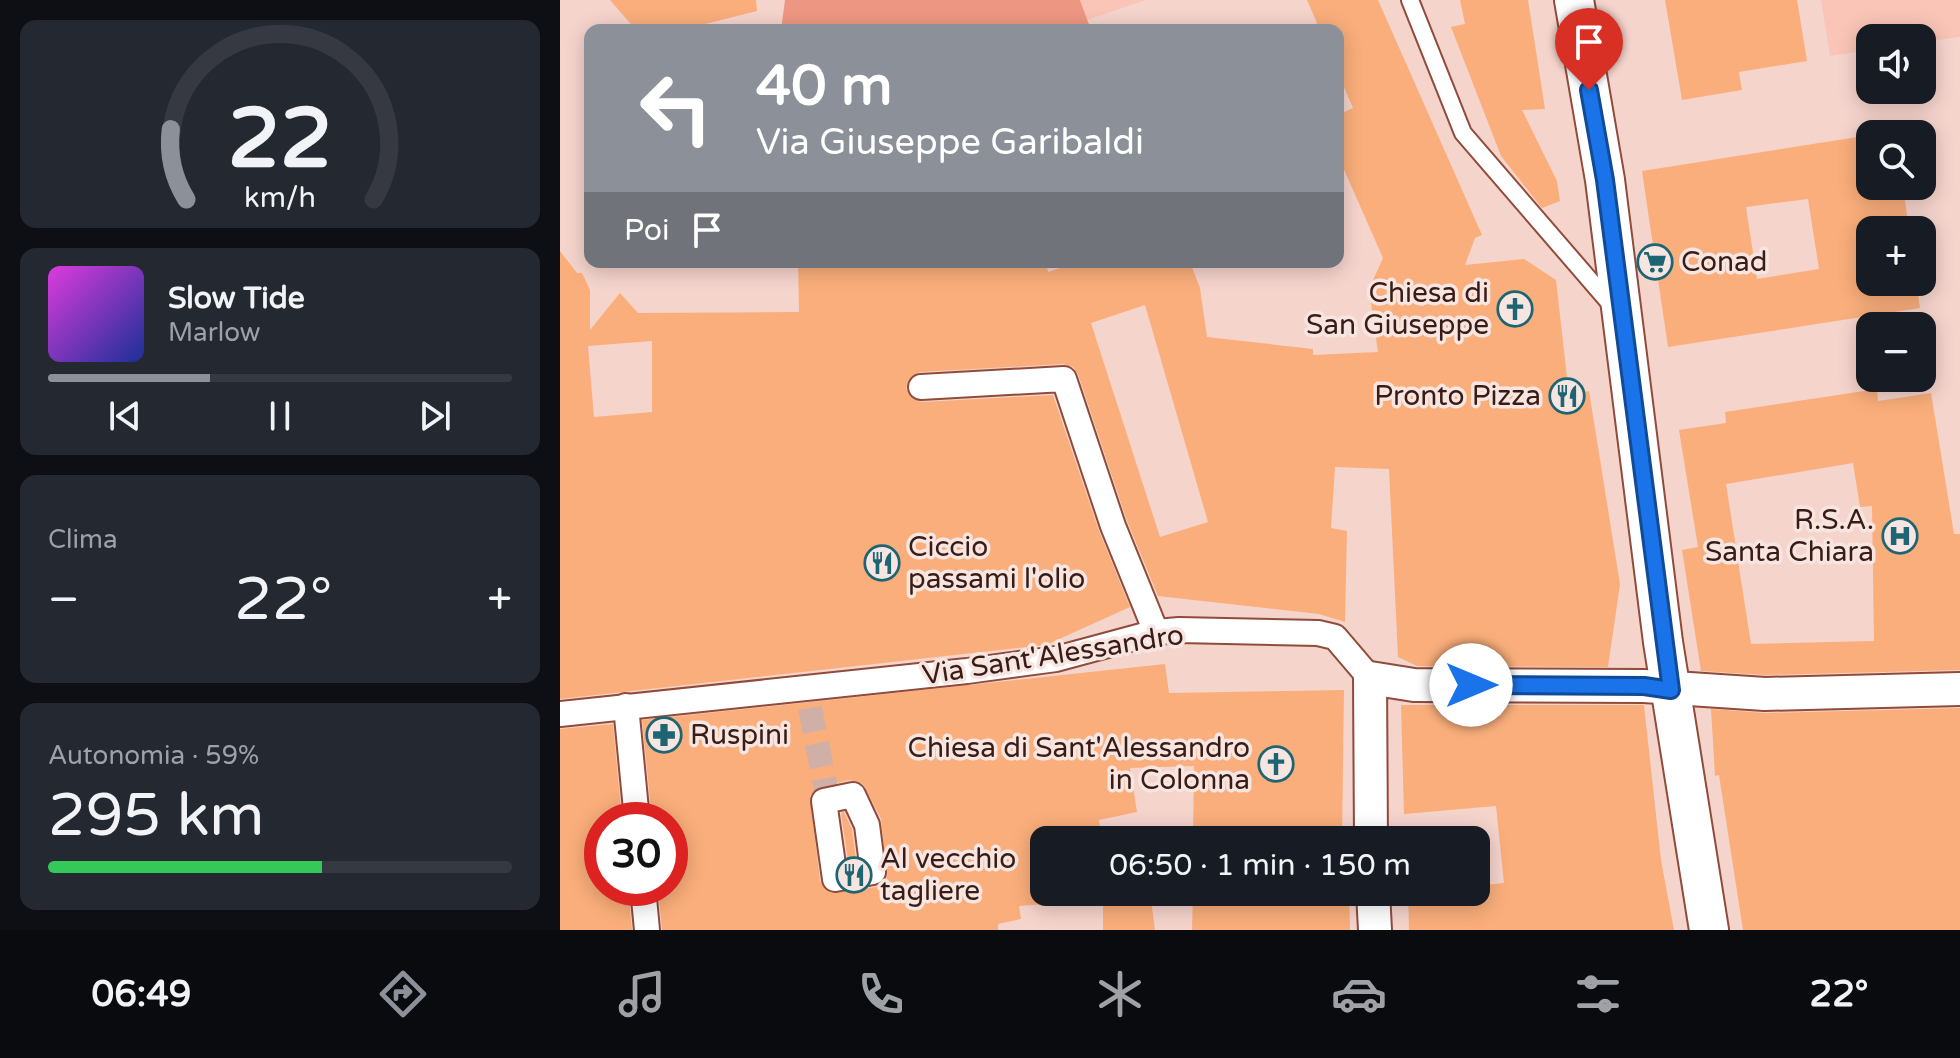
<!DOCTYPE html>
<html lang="it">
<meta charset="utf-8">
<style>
body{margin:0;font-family:"Varela Round",sans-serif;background:#242831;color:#f1f3f6;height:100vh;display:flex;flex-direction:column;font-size:30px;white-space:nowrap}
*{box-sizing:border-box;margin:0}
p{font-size:26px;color:#9ea1a6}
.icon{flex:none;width:44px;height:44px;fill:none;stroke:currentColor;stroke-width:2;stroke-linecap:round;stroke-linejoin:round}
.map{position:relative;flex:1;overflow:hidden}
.drawer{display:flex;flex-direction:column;gap:20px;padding:20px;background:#0d0f14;width:560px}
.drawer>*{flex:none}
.top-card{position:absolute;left:24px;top:24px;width:760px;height:244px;border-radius:16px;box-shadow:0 4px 20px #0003;background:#8c9099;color:#fff;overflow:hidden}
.fabs{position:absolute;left:1296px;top:24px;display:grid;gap:16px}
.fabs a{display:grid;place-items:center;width:80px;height:80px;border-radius:16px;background:#171b24;box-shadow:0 4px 20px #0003;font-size:40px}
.speed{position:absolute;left:24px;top:802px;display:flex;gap:16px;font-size:40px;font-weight:700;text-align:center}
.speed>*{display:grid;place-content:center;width:104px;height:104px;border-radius:50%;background:#171b24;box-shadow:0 4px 20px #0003;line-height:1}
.speed .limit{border:12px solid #d22;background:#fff;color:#111}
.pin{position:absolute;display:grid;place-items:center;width:68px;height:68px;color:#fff;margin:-82px -34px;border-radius:50% 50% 50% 0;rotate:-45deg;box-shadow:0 0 8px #0007}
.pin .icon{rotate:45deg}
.me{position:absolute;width:88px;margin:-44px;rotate:90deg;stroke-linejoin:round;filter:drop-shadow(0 0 6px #0008)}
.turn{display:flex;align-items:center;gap:28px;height:168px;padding:0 40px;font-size:36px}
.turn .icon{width:104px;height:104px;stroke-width:2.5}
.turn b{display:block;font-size:56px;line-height:68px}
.then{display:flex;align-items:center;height:76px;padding:0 40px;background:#0003;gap:16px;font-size:30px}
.big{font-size:60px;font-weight:600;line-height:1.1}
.drawer .tile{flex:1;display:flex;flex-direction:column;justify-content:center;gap:12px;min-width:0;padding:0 28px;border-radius:16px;background:#242831}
.drawer .dial{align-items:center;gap:0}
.dial svg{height:208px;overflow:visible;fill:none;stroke:#363941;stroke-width:7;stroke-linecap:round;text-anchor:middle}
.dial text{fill:#f1f3f6;stroke:none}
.song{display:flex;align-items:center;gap:24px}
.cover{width:96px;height:96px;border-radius:12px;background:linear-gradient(135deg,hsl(300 70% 55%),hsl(230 70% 35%))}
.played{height:8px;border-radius:4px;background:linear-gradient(90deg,#8c9099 35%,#363941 35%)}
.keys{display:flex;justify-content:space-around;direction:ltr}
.heat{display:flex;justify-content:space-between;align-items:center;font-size:44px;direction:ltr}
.charge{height:12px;border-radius:6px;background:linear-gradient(90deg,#34c759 59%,#363941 0)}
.trip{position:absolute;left:470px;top:826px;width:460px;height:80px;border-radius:16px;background:#171b24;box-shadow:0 4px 20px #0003;font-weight:600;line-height:80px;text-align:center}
.menu{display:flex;height:128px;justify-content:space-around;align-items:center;background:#090b0e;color:#9ea1a6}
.menu .icon{width:56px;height:56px}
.menu .selected{color:#8c9099}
.menu b{font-size:36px;color:#f1f3f6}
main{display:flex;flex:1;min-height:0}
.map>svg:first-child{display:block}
.built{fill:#fac5b7}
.green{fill:#ed9782}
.building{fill:#faae7b;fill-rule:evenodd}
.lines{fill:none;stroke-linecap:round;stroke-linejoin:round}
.pedestrian-tunnel{stroke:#d0afa7;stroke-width:24;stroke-dasharray:24 12;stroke-linecap:butt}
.service-casing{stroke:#904b3a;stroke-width:20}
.pedestrian-casing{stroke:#904b3a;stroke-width:28}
.minor-casing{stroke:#904b3a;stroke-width:36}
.tertiary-casing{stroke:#904b3a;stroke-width:42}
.service{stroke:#fff;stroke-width:16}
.pedestrian{stroke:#fff;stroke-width:24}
.minor{stroke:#fff;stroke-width:32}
.tertiary{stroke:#fff;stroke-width:38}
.route-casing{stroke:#114b97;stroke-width:20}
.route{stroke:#1a73e8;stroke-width:14}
.labels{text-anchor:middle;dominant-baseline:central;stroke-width:7;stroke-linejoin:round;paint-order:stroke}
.poi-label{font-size:28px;fill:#3a1c15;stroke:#f6e5e1;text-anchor:start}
.street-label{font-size:28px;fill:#3a1c15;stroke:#f6e5e1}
</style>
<main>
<section class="drawer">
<div class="tile dial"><svg viewBox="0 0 100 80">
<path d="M14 69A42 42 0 1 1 86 69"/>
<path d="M14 69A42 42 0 0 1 8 42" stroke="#8c9099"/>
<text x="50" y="56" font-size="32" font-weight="700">22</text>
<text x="50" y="72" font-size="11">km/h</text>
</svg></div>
<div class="tile">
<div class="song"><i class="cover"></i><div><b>Slow Tide</b><p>Marlow</p></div></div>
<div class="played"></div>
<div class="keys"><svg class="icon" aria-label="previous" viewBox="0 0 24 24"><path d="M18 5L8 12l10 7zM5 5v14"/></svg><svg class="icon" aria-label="pause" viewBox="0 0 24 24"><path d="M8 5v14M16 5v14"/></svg><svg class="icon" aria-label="next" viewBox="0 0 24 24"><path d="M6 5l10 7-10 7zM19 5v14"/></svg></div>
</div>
<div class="tile"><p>Clima</p>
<div class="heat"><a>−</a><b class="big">22°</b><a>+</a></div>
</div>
<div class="tile"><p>Autonomia · 59%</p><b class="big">295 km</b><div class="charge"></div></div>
</section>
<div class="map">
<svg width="1400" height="930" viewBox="0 0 1400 930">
<rect width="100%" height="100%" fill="#f5d4cc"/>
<!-- built -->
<g class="built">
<path d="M520 0H585L527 20Z"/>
<path d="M1261 0H1400V37L1362 42V38H1310V50L1270 56Z"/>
</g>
<!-- green -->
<path class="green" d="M225 0H520L531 30H221Z"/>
<!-- building -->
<g class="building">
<path d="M50 0H196L197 11 121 30H76Z"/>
<path d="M747 0H818L922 235 915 238 905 265 964 259 996 280 1009 395 1029 391 1060 584 1048 667 857 666 838 657 829 469 775 467 771 528 787 531 785 622 759 614 598 596 567 521 518 374 513 367 503 364 360 372 348 380 346 389 354 400 362 402 493 395 539 531 570 607 486 645 0 699V251L17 273H22L30 290V330L60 293 78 313 239 312 238 262H486L488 272 519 262H630L640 288 647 337 753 349V355L818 352 809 289 823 258 778 156V115L793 108 778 73V30H760ZM585 305 648 522 600 537 531 323ZM92 341V412L34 417 28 346Z"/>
<path d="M900 0H968L985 109 962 110 997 181 1000 201 982 208 941 156 891 27 905 24Z"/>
<path d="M1105 0H1237L1247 61 1179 72 1182 90 1122 100Z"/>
<path d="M1310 135V186H1343L1349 230H1310V282H1356L1360 308 1108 347 1082 171ZM1248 199 1259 269 1197 279 1186 207Z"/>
<path d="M1317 389 1318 401 1371 393 1394 534H1400V670L1205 675 1141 671 1122 550 1138 547 1119 430 1166 423 1165 412ZM1293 463 1300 507 1312 506 1314 641 1191 644 1166 484Z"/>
<path d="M605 664 609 693 784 690 782 840H633L634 766 570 768 577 812 539 820 542 840H484V892H590L595 930H543V900L459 906 461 919 438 924V930H102L98 888H110V820H92L82 720ZM290 780 303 784 321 819 327 877 316 887 271 893 260 881 250 796 260 787Z"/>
<path d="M841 705H1084L1101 860 1114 930H849L848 892H916V886L944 883 936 806 844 814Z"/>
<path d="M1400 708V930H1183L1159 775 1155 776 1151 709 1205 713Z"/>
<path d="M53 724 62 820H42V888H68L72 930H0V729Z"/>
<path d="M284 812 292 829 296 860 288 861 281 813Z"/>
<path d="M633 892H789L790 930H632Z"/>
</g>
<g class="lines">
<!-- pedestrian-tunnel -->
<path class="pedestrian-tunnel" d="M250 708 268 800"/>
<defs>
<path id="service" d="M850 0 903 133 1054 308"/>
<g id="pedestrian">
<path d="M361 387 504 379 553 526 596 632"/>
<path d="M66 706 77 820"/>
<path d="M0 714 407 671 496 659 596 632 619 630 758 633 775 637 810 678"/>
<path d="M293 795 307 825 313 872 275 879 264 801Z"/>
<path d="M83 888 87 930"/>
</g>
<g id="minor">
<path d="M811 840 810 678 854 685 1084 686 1205 694 1400 689"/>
<path d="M813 892 815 930"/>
</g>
<path id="tertiary" d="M1014 0 1045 180 1103 642 1149 930"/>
</defs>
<!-- service casing -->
<use href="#service" class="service-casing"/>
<!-- pedestrian casing -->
<use href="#pedestrian" class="pedestrian-casing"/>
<!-- minor casing -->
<use href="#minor" class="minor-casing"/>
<!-- tertiary casing -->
<use href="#tertiary" class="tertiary-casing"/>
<!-- service -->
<use href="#service" class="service"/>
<!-- pedestrian -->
<use href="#pedestrian" class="pedestrian"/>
<!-- minor -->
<use href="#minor" class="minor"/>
<!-- tertiary -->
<use href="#tertiary" class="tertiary"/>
</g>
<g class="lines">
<defs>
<path id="route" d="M911 685 1084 686 1111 690 1045 180 1029 90"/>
</defs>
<!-- route casing -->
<use href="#route" class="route-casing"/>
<!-- route -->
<use href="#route" class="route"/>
</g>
<!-- icons -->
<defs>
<symbol id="supermarket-ring" viewBox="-11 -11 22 22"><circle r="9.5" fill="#f6e5e1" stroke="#1e6574" stroke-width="1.5"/><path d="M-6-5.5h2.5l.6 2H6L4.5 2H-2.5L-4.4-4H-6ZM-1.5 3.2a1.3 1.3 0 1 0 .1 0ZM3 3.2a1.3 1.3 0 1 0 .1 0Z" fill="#1e6574"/></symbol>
<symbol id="church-ring" viewBox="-11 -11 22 22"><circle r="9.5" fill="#f6e5e1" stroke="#1e6574" stroke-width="1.5"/><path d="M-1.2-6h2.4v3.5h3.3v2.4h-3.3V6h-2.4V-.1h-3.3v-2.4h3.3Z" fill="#1e6574"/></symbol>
<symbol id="restaurant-ring" viewBox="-11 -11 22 22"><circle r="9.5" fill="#f6e5e1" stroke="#1e6574" stroke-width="1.5"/><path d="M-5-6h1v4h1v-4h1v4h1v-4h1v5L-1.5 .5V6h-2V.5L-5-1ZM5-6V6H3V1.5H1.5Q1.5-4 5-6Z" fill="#1e6574"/></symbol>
<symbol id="hospital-ring" viewBox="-11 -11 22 22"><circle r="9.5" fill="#f6e5e1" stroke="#1e6574" stroke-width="1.5"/><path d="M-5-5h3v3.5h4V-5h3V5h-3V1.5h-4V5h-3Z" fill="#1e6574"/></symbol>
<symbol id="pharmacy-ring" viewBox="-11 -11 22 22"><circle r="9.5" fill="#f6e5e1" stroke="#1e6574" stroke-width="1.5"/><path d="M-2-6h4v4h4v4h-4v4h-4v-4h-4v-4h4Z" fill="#1e6574"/></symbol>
</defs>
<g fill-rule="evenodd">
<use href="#supermarket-ring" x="1075" y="242" width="40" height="40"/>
<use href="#church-ring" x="935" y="289" width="40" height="40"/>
<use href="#restaurant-ring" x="987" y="376" width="40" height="40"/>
<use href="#hospital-ring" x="1320" y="516" width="40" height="40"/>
<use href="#restaurant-ring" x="302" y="543" width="40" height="40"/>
<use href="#pharmacy-ring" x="84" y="715" width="40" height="40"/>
<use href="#church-ring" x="696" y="744" width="40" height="40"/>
<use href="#restaurant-ring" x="274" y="855" width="40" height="40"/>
</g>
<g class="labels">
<!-- poi labels -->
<g class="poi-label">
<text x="1121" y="262">Conad</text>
<text x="929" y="293" text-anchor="end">Chiesa di<tspan x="929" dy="32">San Giuseppe</tspan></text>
<text x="981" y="396" text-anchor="end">Pronto Pizza</text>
<text x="1314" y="520" text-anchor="end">R.S.A.<tspan x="1314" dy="32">Santa Chiara</tspan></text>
<text x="348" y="547">Ciccio<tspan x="348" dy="32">passami l'olio</tspan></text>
<text x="130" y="735">Ruspini</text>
<text x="690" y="748" text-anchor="end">Chiesa di Sant'Alessandro<tspan x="690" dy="32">in Colonna</tspan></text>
<text x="320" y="859">Al vecchio<tspan x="320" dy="32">tagliere</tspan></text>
</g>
<!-- street labels -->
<g class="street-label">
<text transform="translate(493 655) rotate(-9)">Via Sant'Alessandro</text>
</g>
</g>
</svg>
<div class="fabs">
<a><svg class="icon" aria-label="sound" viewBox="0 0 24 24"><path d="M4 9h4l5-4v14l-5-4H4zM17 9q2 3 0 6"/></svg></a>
<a><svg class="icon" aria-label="search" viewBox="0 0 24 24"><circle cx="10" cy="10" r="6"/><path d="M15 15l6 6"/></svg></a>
<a>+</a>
<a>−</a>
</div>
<div class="speed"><div class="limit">30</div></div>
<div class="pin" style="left:1029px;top:90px;background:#d93025"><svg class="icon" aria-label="arrive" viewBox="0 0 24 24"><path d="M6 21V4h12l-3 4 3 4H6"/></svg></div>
<svg class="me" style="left:911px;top:685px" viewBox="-20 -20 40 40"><circle r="19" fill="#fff"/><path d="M0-13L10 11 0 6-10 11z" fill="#1a73e8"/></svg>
<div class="trip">06:50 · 1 min · 150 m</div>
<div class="top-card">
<div class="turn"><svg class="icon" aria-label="left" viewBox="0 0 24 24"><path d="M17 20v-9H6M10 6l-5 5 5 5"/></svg><div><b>40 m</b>Via Giuseppe Garibaldi</div></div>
<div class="then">Poi<svg class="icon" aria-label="arrive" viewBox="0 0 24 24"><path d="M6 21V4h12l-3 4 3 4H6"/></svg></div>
</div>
</div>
</main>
<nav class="menu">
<b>06:49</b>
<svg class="icon selected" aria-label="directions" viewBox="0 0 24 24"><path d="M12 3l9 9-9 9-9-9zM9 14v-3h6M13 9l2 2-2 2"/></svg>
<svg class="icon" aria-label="music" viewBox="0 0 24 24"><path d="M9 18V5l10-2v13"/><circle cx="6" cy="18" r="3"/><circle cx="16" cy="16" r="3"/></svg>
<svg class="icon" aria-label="phone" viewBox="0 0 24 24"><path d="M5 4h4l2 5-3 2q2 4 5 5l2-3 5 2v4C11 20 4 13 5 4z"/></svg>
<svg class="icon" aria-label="climate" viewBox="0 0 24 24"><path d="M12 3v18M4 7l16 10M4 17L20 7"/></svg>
<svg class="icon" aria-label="car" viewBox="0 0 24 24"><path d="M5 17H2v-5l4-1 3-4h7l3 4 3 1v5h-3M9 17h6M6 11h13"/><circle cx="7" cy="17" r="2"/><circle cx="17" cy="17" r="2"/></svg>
<svg class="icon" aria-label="filters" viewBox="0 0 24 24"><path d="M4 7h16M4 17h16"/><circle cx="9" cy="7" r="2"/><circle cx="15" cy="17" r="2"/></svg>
<b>22°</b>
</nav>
